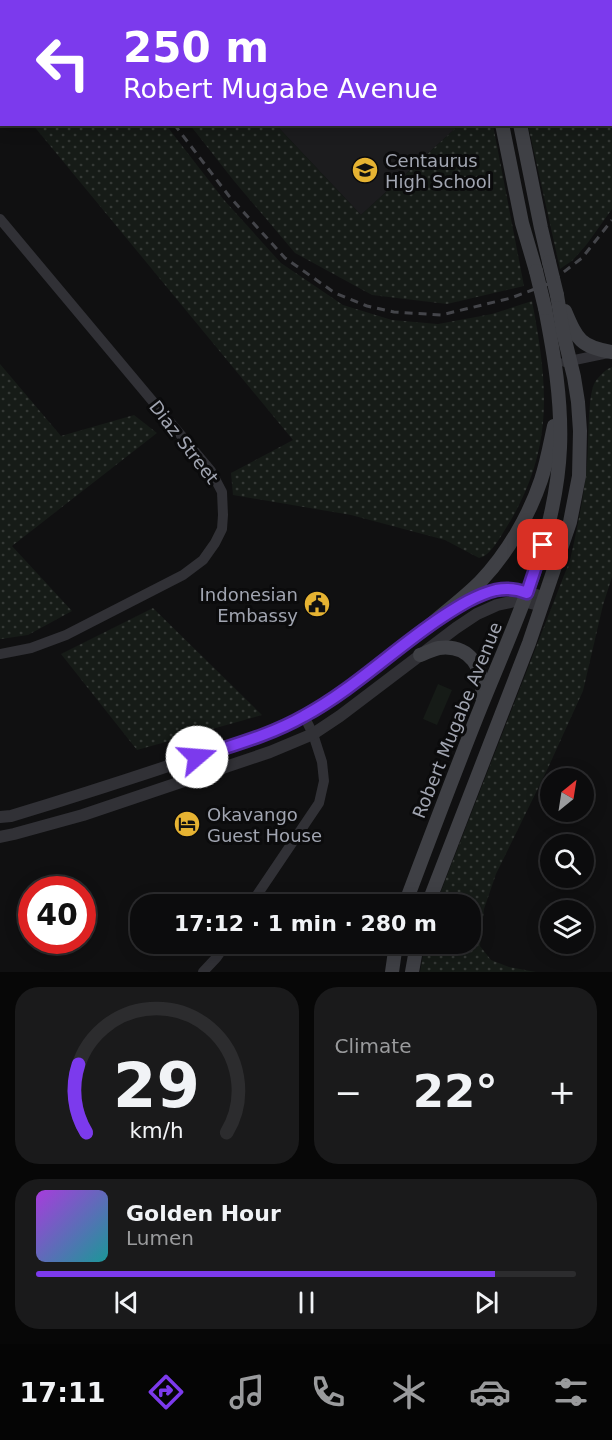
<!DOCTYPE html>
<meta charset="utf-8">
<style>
body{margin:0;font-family:"DejaVu Sans",sans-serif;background:#1a1a1b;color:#f1f3f6;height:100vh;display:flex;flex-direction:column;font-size:22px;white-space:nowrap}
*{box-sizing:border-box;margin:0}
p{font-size:20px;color:#9a9b9d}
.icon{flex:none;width:33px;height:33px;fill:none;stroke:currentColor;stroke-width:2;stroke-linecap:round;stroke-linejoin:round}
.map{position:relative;height:972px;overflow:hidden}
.drawer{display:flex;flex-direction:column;gap:15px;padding:15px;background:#070707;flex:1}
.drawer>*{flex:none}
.guide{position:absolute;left:0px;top:0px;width:612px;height:126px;box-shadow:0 3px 15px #0003,0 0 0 2px #2c2c2e;background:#7c3aed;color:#fff;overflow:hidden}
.needle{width:39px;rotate:30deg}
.fabs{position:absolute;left:540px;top:768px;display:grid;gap:12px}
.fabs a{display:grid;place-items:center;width:54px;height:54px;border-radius:50%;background:#0c0c0d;box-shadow:0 3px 15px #0003,0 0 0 2px #2c2c2e;font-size:30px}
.speed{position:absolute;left:18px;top:876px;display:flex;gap:12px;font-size:30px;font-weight:700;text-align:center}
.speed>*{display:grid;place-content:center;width:78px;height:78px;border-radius:50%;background:#0c0c0d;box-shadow:0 3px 15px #0003,0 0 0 2px #2c2c2e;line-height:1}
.speed .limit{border:9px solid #d22;background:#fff;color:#111}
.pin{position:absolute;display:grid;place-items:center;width:51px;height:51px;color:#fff;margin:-26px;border-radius:12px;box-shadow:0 3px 9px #0006}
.me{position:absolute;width:66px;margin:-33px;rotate:72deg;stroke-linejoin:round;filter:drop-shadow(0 0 4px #0008)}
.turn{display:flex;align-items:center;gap:21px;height:126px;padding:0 24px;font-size:27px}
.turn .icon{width:78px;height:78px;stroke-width:2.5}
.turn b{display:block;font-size:42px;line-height:51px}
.big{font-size:45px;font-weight:700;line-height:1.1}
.drawer .tile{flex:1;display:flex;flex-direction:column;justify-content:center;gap:9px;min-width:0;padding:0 21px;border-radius:24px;background:#1a1a1b}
.drawer .dial{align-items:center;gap:0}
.dial svg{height:156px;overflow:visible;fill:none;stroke:#2c2c2e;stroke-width:7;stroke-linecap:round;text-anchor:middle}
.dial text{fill:#f1f3f6;stroke:none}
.song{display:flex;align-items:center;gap:18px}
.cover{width:72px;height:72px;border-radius:9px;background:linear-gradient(135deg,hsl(280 70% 55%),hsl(180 70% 35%))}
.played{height:6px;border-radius:3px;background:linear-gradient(90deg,#7c3aed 85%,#2c2c2e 85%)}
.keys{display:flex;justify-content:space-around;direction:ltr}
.heat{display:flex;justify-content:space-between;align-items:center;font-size:33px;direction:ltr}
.drawer .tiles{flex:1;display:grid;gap:15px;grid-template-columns:1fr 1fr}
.tile:last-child{grid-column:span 2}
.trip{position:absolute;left:130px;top:894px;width:351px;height:60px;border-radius:24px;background:#0c0c0d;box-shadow:0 3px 15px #0003,0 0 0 2px #2c2c2e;font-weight:700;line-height:60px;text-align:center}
.dock{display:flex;height:96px;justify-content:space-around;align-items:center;background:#050505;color:#9a9b9d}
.dock .icon{width:42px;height:42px}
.dock .on{color:#7c3aed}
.dock b{font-size:27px;color:#f1f3f6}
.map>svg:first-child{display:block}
.built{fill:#1c1c1e}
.grass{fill:url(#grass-dots)}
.pitch{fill:#161b17}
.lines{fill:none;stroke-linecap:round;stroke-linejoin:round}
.minor{stroke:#313136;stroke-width:10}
.tertiary{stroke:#313136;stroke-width:12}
.secondary{stroke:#3f4045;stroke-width:14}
.rail{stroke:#44454a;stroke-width:3;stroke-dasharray:8 6;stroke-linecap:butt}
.secondary-bridge{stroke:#3f4045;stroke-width:14}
.route-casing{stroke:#51269a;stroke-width:15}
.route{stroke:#7c3aed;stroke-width:10}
.labels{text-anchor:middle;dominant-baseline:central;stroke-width:6;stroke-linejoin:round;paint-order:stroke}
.poi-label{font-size:18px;fill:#a1a5b1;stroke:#0b0b0c;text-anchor:start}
.street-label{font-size:18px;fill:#a1a5b1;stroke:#0b0b0c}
</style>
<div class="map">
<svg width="612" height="972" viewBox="0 0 612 972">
<defs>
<pattern id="grass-dots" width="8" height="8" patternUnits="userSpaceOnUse" patternTransform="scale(1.5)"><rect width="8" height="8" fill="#161b17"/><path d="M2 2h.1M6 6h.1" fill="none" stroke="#353936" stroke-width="1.8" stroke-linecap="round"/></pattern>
</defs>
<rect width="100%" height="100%" fill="#101011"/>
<!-- built -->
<g class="built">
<path d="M199 0H474V2H202Z"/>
<path d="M276 125H459L361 215Z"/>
</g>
<!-- grass -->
<g class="grass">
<path d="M559 0H612V209L587 244 573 260 560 269 528 125 610 124V2L558 1Z"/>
<path d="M33 125H166L224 200 281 263 343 305 392 320 438 324 492 314 532 301C548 384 554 445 511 520 505 529 495 548 487 554 485 556 482 557 479 558L445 540 351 515 233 495 231 473 293 440Z"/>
<path d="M190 125H276L361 215 459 125H493L524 286 447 304 372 295 295 253 234 181Z"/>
<path d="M0 364 61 436 134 415 157 433 12 546 72 611 28 635 1 639H0Z"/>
<path d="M612 367V577L603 605 583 691 548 768 496 874 484 909 480 946 491 960 509 967 536 972H420L425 944H471V904H436L570 560C577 529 584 497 587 464 589 446 587 396 595 382 599 376 606 369 612 367Z"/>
<path d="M153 608 262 715 137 750 61 654Z"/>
</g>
<!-- pitch -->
<path class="pitch" d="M438 684 452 690 437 725 423 719Z"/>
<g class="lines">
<!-- minor -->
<g class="minor">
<path d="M0 219 211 471 222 492 223 515 222 529 215 543 203 560 183 575 66 635 31 648 0 654"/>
<path d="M565 362 608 353"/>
<path d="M251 904 319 803 324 781 322 762 313 734 304 716"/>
<path d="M203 972 217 957 226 944"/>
</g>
<!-- tertiary -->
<g class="tertiary">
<path d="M457 608C474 597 495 587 516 590 526 591 535 595 545 598"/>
<path d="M0 817 11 816C74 797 136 777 198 756 234 744 272 734 305 716 351 690 390 651 434 622"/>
<path d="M0 837 14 834 83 815 270 752 313 734 340 716 456 628 477 614 497 605 515 601H524L542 606"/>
</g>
<!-- secondary -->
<g class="secondary">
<path d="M490 0V2"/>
<path d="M507 0V2"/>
<path d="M502 124 522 223 536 271"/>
<path d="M520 124 541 228 549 262"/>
<path d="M565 311C577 339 580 347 612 352"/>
<path d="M428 627C445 612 464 598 480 582 507 554 529 516 541 480 547 462 550 444 554 426"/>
<path d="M420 655C426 653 433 649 439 648 470 644 485 669 482 697"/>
<path d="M405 904C430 838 455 771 482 704 515 622 556 539 560 448 562 401 554 354 545 308"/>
<path d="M428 904 529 643 570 522 579 476 580 431 578 402 574 377 563 332 557 295"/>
<path d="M392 972 396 944"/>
<path d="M412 972 417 944"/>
</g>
<!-- rail -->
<g class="rail">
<path d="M94 0V2"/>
<path d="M174 124 229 196 285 258 335 293 367 306 394 312 441 315 511 298 548 284 582 258 612 220"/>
</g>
<!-- secondary-bridge -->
<g class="secondary-bridge">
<path d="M549 262 557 295"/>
<path d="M536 271 545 308"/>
</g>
</g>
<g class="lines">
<defs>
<path id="route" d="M197 757C233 745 271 735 304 716 354 689 395 648 442 617 459 606 476 595 496 590 506 588 517 589 527 593L543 545"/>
</defs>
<!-- route casing -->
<use href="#route" class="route-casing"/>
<!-- route -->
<use href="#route" class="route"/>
</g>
<!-- icons -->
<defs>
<symbol id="school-disc" viewBox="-11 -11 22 22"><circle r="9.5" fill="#e6b332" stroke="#0b0b0c"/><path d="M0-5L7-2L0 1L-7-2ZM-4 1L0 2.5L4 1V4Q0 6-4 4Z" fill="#111"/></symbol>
<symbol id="civic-disc" viewBox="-11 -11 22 22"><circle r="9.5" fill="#e6b332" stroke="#0b0b0c"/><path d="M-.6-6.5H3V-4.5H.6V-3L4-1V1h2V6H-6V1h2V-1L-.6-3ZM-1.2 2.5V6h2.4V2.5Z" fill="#111"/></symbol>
<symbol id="hotel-disc" viewBox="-11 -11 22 22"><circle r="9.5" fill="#e6b332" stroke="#0b0b0c"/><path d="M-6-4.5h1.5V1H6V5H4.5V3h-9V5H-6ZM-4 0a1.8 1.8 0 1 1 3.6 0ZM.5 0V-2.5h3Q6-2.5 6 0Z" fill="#111"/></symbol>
</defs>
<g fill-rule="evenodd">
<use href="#school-disc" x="350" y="155" width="30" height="30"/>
<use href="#civic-disc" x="302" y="589" width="30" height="30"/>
<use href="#hotel-disc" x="172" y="809" width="30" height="30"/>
</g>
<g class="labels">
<!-- poi labels -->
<g class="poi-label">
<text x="385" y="160">Centaurus<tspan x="385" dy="21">High School</tspan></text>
<text x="298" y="594" text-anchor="end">Indonesian<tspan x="298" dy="21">Embassy</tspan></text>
<text x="207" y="814">Okavango<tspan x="207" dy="21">Guest House</tspan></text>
</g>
<!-- street labels -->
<g class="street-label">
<text transform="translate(184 442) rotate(52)">Diaz Street</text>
<text transform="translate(457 720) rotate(-68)">Robert Mugabe Avenue</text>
</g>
</g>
</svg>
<div class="fabs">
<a><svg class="needle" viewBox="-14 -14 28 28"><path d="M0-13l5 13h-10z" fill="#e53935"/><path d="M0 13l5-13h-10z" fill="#9a9b9d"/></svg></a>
<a><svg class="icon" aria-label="search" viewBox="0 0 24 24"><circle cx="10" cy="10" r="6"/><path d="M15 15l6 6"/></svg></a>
<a><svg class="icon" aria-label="layers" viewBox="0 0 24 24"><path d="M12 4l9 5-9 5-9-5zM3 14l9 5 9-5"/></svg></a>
</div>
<div class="speed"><div class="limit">40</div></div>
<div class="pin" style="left:543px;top:545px;background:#d93025"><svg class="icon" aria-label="arrive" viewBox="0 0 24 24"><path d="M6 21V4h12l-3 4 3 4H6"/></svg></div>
<svg class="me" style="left:197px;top:757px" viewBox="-20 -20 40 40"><circle r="19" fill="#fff"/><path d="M0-13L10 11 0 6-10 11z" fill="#7c3aed"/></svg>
<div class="trip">17:12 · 1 min · 280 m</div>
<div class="guide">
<div class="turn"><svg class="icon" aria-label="left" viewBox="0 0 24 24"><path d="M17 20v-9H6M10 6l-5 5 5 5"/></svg><div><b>250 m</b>Robert Mugabe Avenue</div></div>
</div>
</div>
<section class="drawer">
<div class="tiles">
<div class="tile dial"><svg viewBox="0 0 100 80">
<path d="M14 69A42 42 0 1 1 86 69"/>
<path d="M14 69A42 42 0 0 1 10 34" stroke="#7c3aed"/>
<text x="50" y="56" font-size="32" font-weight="700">29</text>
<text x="50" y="72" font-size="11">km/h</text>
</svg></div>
<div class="tile"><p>Climate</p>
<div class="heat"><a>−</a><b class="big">22°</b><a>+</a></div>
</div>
<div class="tile">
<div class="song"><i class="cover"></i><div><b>Golden Hour</b><p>Lumen</p></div></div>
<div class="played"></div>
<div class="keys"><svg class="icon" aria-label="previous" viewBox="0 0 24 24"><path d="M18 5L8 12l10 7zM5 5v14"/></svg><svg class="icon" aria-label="pause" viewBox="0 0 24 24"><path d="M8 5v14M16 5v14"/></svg><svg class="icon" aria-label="next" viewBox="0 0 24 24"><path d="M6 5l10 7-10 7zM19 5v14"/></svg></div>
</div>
</div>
</section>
<nav class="dock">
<b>17:11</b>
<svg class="icon on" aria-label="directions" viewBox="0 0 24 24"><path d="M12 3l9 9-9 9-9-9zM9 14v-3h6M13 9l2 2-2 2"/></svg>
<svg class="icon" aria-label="music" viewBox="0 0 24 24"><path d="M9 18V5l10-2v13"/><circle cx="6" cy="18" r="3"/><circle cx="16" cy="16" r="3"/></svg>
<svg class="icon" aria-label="phone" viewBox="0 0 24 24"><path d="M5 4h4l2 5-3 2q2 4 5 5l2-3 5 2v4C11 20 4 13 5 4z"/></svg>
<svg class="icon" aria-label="climate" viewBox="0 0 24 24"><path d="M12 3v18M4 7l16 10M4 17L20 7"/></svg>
<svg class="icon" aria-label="car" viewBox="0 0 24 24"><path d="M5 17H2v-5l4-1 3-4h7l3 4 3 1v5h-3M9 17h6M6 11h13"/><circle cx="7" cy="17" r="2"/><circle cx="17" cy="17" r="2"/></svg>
<svg class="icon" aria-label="filters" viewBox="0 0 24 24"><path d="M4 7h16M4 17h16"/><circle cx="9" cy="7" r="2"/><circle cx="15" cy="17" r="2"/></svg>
</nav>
